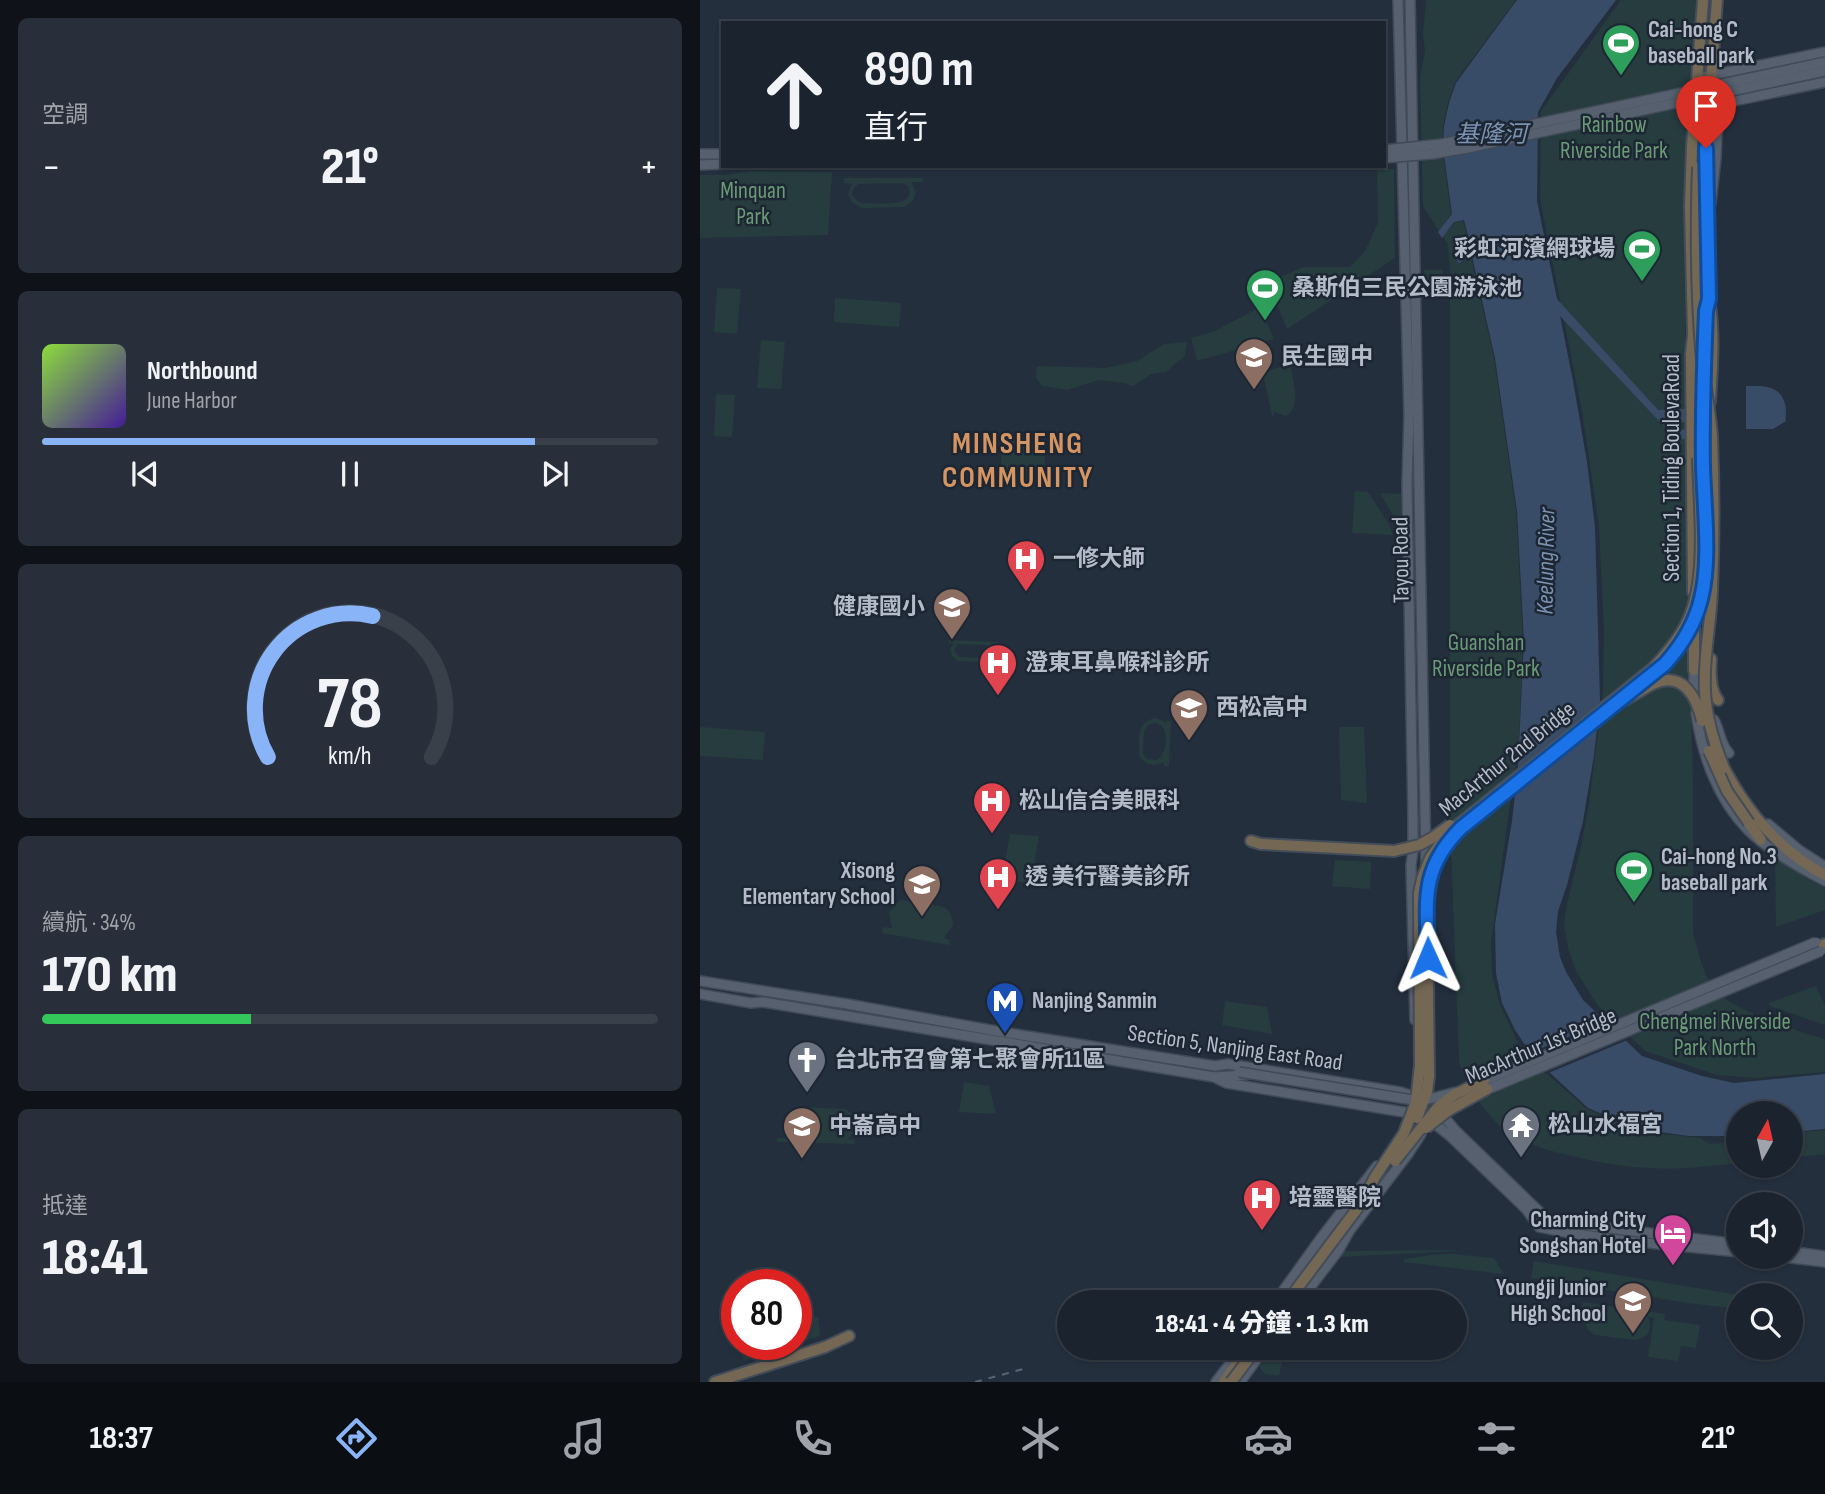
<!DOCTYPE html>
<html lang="zh-TW">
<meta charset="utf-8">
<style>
body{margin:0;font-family:"Sofia Sans Condensed","Noto Sans TC",sans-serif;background:#282f3a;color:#f1f3f6;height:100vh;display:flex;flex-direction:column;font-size:26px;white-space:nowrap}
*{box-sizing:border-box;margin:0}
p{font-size:23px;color:#a0a4aa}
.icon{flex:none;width:38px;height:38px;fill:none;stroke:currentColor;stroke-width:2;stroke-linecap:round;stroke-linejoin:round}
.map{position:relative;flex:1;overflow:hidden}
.drawer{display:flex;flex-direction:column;gap:18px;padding:18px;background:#0f1319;width:700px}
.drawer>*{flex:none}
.banner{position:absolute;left:21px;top:21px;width:665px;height:147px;border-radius:0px;box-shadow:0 2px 5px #0004,0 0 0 2px #39404a;background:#1b232e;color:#f1f3f6;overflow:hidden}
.needle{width:46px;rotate:8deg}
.tools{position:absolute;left:1026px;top:1101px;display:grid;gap:14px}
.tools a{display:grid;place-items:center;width:77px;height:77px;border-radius:50%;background:#1b232e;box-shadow:0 2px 5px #0004,0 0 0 2px #39404a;font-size:35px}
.speed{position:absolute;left:21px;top:1269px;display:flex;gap:14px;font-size:35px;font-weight:700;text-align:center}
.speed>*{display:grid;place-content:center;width:91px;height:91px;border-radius:50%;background:#1b232e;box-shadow:0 2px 5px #0004,0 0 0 2px #39404a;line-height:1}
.speed .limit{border:10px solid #d22;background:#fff;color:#111}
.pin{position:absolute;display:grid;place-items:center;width:60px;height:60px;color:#fff;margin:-72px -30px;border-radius:50% 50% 50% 0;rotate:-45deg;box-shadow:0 0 7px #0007}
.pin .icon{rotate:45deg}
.me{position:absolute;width:77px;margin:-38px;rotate:359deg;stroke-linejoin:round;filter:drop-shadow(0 0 5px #0008)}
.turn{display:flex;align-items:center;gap:24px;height:147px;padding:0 28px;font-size:32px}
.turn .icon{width:91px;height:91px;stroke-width:2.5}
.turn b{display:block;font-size:49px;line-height:60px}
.big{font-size:52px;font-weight:800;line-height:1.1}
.drawer .tile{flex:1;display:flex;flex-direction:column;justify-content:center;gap:10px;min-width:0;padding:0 24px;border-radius:10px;background:#282f3a}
.drawer .dial{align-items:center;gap:0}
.dial svg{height:182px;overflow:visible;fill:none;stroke:#39404a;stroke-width:7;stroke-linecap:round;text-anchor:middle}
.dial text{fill:#f1f3f6;stroke:none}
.song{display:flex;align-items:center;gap:21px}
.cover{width:84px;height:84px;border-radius:10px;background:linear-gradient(135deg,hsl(90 70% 55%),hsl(260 70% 35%))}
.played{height:7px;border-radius:4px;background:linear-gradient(90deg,#8ab4f8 80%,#39404a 80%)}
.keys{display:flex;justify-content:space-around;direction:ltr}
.heat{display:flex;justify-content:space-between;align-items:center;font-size:38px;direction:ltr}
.charge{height:10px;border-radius:5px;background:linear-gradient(90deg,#34c759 34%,#39404a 0)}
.trip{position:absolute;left:357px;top:1290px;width:410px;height:70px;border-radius:35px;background:#1b232e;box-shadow:0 2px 5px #0004,0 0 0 2px #39404a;font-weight:800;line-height:70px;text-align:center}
.tab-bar{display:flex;height:112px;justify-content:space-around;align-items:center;background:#0b0e12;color:#a0a4aa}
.tab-bar .icon{width:49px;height:49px}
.tab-bar .on{color:#8ab4f8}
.tab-bar b{font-size:32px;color:#f1f3f6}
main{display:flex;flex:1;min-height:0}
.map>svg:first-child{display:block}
.green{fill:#263c3f;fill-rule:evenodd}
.water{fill:#394c67}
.pier{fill:#242f3e}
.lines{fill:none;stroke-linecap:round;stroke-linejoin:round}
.major-casing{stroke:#414a57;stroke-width:12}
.highway-casing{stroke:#434c59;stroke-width:14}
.major{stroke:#56606e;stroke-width:9}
.highway{stroke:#746855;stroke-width:10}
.rail{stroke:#5a6575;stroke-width:2;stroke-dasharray:7 7;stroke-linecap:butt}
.major-bridge-casing{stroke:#414a57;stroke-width:12;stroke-linecap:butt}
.highway-bridge-casing{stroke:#434c59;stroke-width:14;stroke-linecap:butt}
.major-bridge{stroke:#56606e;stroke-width:9}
.highway-bridge{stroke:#746855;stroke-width:10}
.route-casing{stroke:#114b97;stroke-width:18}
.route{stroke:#1a73e8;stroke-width:12}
.labels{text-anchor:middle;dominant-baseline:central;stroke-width:5;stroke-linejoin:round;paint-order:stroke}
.poi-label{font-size:23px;font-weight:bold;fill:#b4bcc9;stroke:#1d2633;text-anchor:start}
.park-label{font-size:23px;fill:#6b9a76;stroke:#1d2633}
.street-label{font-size:23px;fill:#b4bcc9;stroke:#1d2633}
.water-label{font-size:24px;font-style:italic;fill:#7c92b1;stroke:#1d2633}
.district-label{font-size:30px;font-weight:bold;letter-spacing:2px;fill:#d59563;stroke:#1d2633}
</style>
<main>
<section class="drawer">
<div class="tile"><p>空調</p>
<div class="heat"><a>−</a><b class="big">21°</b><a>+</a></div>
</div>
<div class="tile">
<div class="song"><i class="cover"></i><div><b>Northbound</b><p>June Harbor</p></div></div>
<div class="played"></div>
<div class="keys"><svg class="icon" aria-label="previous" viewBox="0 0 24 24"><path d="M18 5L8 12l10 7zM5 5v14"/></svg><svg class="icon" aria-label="pause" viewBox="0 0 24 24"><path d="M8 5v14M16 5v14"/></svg><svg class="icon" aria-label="next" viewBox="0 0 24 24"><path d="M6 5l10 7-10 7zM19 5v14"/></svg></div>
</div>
<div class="tile dial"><svg viewBox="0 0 100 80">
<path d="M14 69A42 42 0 1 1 86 69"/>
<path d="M14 69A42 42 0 0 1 60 7" stroke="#8ab4f8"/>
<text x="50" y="56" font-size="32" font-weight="700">78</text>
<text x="50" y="72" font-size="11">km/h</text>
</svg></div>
<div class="tile"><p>續航 · 34%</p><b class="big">170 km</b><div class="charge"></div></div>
<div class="tile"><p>抵達</p><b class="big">18:41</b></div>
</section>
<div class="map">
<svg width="1125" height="1382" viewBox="0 0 1125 1382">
<rect width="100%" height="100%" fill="#242f3e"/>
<!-- green -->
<g class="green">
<path d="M726 0H816L755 82 748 103 743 126 742 146 751 214 745 223 748 231 755 222 763 221 769 243 754 251 758 265 771 257 794 358 816 511 823 642 819 739 791 943 792 973 799 1002 817 1041 835 1063 887 1109 937 1131 1000 1138 1010 1144 1038 1142V1163C1009 1166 981 1170 952 1168 925 1167 899 1163 873 1156 847 1151 819 1142 799 1125 781 1108 767 1086 759 1062L750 820V275L748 245 723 206 720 77 725 51 723 34Z"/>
<path d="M921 0H996L984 197 986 409 991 483 988 595 993 784V933L1001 962 1007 977 1017 990 1028 1001 1047 1011 1104 1033 1125 1039V1072L1054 1078 1017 1075 945 1051 898 1006 876 971 868 948 864 924 867 904 881 846 889 804 903 692 904 628 899 526 882 411 840 199 841 111Z"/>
<path d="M677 169H694L695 258 587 329 574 298 570 282 603 267H650L665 251 678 223Z"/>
<path d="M51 171 132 172 128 235 0 238V175H24Z"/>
<path d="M144 178H223V182H211L216 193 213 200 205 207 162 208 152 202 148 194 152 184 144 183ZM202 183 208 186C218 209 175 203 161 203L156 200 152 195 153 189 158 184Z"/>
<path d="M724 270H743V289L724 288Z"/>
<path d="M17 288 41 289 37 334 14 332Z"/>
<path d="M135 298 201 303 199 327 134 322Z"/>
<path d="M560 307 574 339 497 361 491 338 515 331Z"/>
<path d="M61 340 85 342 81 389 57 388Z"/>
<path d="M487 342 485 355 474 365 466 372 451 374 433 386 424 383 399 380 367 390 342 386 336 378 337 366 405 368 437 361 464 344Z"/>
<path d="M579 367 587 371V368L591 367C593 383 602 406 586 416L574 412V415L572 416 563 373 566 372 567 374 569 371Z"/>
<path d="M16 394 35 395 32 437 14 436Z"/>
<circle cx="323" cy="460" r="22"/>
<path d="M655 491 668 492 688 523 693 535 652 533Z"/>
<path d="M680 493 703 494 704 530 702 531Z"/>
<path d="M249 640 299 642V646H292L293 655 288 662 258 661 252 656 250 649 254 644 249 643ZM258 644 286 645 290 650V655L286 658 259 657 254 650Z"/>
<path d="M456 718 466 723 467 720 471 721 469 766H464V762C454 767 445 765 439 756 440 739 435 721 456 718ZM455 723 461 725C469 734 467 754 457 760L447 759 443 754 444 731 448 725Z"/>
<path d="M0 727 65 732 63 760 0 756Z"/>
<path d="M639 727H664L667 803 641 800Z"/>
<path d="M310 834 339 836 331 884 302 878Z"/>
<path d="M1075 858 1107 879 1125 888V910L1076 927Z"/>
<path d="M635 860 671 862 670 889 632 886Z"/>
<path d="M203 900 244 907C250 912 253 916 253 925L244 938 250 940 249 945 182 933 183 927 192 928 189 913 197 902Z"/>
<path d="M1116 986 1125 1006V1025L1070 1006 1069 1003Z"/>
<path d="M525 1001 567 1007 572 1034 522 1025Z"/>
<path d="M264 1082 289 1086 296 1114 259 1112Z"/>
<path d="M105 1107 144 1109C158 1114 157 1128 149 1139L155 1140V1144L77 1142V1138L101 1139C93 1130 93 1124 97 1113Z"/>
<path d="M1125 1130V1154L1090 1158V1133Z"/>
<path d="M756 1250V1251L640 1257 643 1251Z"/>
<path d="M752 1254 794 1258 804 1274 704 1262V1259L731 1255Z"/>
<path d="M834 1261 1039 1295H1038V1309L988 1303 831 1278Z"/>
<path d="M45 1270H81L83 1284H44Z"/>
<path d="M883 1302 965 1314 964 1320 1000 1325 996 1348 981 1346 978 1361 948 1357 954 1318 948 1317C953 1329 948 1339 934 1340L895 1335C884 1329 882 1318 890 1308L882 1307Z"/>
<path d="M96 1315 118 1317 120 1336 96 1343Z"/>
<path d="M42 1344H91L44 1361 41 1354Z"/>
<path d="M574 1348H585L579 1376 565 1374 559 1367Z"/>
</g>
<!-- water -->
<g class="water">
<path d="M817 0H916L857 78 838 112 837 201 857 299 958 410 986 409V422L971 423 977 430 987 429 986 439H976L860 316 873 381 887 462 895 527 900 701 894 755 883 821 867 885 858 911 856 932 860 957 866 972 883 1000 942 1056 1002 1076 1034 1083 1125 1074V1129L1090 1132V1113H1038V1136H989L938 1129 888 1108 834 1058 815 1030 802 1003 796 973 795 924 812 821 818 767 824 641 817 511 795 358 772 256 758 264 754 251 770 243 764 220 754 222 742 238 738 232 752 214 743 147 744 126 749 103 756 83Z"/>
<path d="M1046 386C1061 386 1080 384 1085 404 1087 410 1085 415 1086 421L1073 429H1046Z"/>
</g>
<!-- pier -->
<g class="pier">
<path d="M903 700 901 725 811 796 814 772Z"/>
<path d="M910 1020 930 1039 846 1074 827 1054Z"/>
</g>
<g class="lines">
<defs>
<g id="major">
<path d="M698 0 709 415 707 484 713 819V851L711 865 715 1020"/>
<path d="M710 0 726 866"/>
<path d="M998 78 1125 52"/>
<path d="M0 154H23"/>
<path d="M0 165 23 164"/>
<path d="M1011 203 1016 158 1018 111 1021 105 1024 103 1125 82"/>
<path d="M994 670V699"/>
<path d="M996 713C1002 755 1018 800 1048 830 1068 850 1100 868 1125 881"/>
<path d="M1005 724 1014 720C1020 730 1020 745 1029 753"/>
<path d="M1068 824 1099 850 1125 867"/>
<path d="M0 981 147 1004 296 1031 515 1066 528 1064 700 1092 719 1098"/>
<path d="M0 994 51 1003 63 1002 514 1077 526 1083 716 1114"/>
<path d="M514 1077 545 1075"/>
<path d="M739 1111 755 1130 846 1218 859 1222 1038 1244"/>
<path d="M729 1119 750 1136 826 1209 839 1227C904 1241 972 1245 1038 1252"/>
<path d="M1090 1250 1102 1253 1125 1256"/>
<path d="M1075 1256 1125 1262"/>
<path d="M575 1302 621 1238 677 1166"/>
<path d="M599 1302 638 1251 650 1230 708 1154 721 1134"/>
<path d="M516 1382 542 1348"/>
<path d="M540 1382 565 1348"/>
</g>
<g id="highway">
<path d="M1003 391V458"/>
<path d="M1010 402C1012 368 1015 332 1009 299L1006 148 1017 0"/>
<path d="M993 592 991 354 993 334 990 206 992 146 1003 0"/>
<path d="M994 608V670"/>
<path d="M1011 659C1010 672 1010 690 1018 700"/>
<path d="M1024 768C1048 813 1079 851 1125 875"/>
<path d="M1049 823 1061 840"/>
<path d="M551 841 561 844"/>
<path d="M1064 972 1078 964 1125 944"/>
<path d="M15 1382 125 1347 149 1336"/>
<path d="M524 1382 545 1353 552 1348"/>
</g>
</defs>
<!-- major casing -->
<use href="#major" class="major-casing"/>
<!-- highway casing -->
<use href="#highway" class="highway-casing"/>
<!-- major -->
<use href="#major" class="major"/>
<!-- highway -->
<use href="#highway" class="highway"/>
<!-- rail -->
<path class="rail" d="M275 1382 323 1369"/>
<defs>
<g id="major-bridge">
<path d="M684 150 741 144 1125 62"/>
<path d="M684 158 732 154 768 148 1125 71"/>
<path d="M539 1072 707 1099 725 1100 756 1092"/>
<path d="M779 1083 1116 942"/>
<path d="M781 1092 1121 951"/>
</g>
<g id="highway-bridge">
<path d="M998 167C996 227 996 288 1001 348 1003 377 1010 407 1012 437 1014 488 1014 540 1012 591 1011 624 1003 657 1005 691 1006 718 1014 743 1024 768"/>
<path d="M918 703C931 698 941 690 953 684 983 670 997 698 1002 721"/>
<path d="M1009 751 1027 791 1049 823"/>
<path d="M561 844 694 851 719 845 732 838 750 825"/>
<path d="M717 1118 727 1092 729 1076 727 907 728 890 735 864"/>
<path d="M726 1128 749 1110 787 1089"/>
<path d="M695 1161 738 1107 754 1095 784 1080"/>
<path d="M664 1198 675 1177 704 1133 716 1102 720 1065 719 893 722 879 730 858 749 832 953 668C967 653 980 638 988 620 1008 577 999 505 998 458"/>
<path d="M587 1302 669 1193"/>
<path d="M531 1382 550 1357 554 1348"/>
</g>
</defs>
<!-- major-bridge casing -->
<use href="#major-bridge" class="major-bridge-casing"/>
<!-- highway-bridge casing -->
<use href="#highway-bridge" class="highway-bridge-casing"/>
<!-- major-bridge -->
<use href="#major-bridge" class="major-bridge"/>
<!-- highway-bridge -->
<use href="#highway-bridge" class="highway-bridge"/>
</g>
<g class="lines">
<defs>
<path id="route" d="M728 958C727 903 719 870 761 828L965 664C982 645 995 624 1001 599 1011 560 1004 506 1003 466 1002 414 1004 362 1006 311L1009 299 1006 148"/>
</defs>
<!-- route casing -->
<use href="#route" class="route-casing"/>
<!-- route -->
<use href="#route" class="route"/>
</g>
<!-- icons -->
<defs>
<symbol id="stadium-pin" viewBox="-11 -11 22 30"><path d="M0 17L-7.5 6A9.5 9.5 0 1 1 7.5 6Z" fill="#2e9e5b" stroke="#1d2633"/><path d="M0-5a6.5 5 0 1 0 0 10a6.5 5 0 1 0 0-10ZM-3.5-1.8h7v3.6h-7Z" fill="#fff"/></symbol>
<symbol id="school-pin" viewBox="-11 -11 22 30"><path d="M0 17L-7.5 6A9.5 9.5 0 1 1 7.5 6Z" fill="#8d6e63" stroke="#1d2633"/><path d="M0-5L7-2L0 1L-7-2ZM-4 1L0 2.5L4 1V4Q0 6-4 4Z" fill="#fff"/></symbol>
<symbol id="hospital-pin" viewBox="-11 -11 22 30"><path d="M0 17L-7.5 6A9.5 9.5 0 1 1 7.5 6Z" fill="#e0444e" stroke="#1d2633"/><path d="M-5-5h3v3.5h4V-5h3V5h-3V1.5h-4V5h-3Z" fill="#fff"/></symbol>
<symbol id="metro-pin" viewBox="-11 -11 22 30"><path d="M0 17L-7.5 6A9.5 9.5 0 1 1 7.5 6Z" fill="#1a4fb4" stroke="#1d2633"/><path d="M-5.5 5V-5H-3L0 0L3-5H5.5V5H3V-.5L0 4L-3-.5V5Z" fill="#fff"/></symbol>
<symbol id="church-pin" viewBox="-11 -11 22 30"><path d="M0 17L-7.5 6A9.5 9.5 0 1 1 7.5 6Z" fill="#6b7280" stroke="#1d2633"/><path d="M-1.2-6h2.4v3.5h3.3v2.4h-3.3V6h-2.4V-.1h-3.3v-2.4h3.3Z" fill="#fff"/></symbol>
<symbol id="temple-pin" viewBox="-11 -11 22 30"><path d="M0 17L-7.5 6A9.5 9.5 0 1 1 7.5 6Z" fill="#6b7280" stroke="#1d2633"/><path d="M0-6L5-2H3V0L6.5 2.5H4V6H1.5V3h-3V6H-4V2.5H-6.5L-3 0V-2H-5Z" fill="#fff"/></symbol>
<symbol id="hotel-pin" viewBox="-11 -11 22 30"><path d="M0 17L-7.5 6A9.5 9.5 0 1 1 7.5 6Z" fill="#d1479c" stroke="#1d2633"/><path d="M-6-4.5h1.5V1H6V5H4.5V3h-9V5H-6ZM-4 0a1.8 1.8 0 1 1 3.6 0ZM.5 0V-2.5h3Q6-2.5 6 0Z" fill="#fff"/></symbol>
</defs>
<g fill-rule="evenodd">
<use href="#stadium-pin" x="899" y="21" width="44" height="60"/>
<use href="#stadium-pin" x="920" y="227" width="44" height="60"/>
<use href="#stadium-pin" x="543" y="266" width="44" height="60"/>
<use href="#school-pin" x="532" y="335" width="44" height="60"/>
<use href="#hospital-pin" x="304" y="537" width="44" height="60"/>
<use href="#school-pin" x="230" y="585" width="44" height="60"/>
<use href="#hospital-pin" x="276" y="641" width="44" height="60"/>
<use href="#school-pin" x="467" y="686" width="44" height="60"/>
<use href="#hospital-pin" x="270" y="779" width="44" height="60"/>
<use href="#stadium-pin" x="912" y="848" width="44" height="60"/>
<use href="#hospital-pin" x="276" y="855" width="44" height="60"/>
<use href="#school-pin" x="200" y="862" width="44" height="60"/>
<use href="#metro-pin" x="283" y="979" width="44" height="60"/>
<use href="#church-pin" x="85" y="1038" width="44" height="60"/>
<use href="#temple-pin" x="799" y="1103" width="44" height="60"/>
<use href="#school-pin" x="80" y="1104" width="44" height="60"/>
<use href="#hospital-pin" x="540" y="1176" width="44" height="60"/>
<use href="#hotel-pin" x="951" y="1211" width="44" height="60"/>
<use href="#school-pin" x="911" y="1279" width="44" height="60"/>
</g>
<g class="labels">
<!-- poi labels -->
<g class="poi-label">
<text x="948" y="30">Cai-hong C<tspan x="948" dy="26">baseball park</tspan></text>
<text x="915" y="249" text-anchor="end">彩虹河濱網球場</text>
<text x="592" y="288">桑斯伯三民公園游泳池</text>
<text x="581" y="357">民生國中</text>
<text x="353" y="559">一修大師</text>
<text x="225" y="607" text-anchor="end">健康國小</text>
<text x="325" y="663">澄東耳鼻喉科診所</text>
<text x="516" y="708">西松高中</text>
<text x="319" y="801">松山信合美眼科</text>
<text x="961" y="857">Cai-hong No.3<tspan x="961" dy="26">baseball park</tspan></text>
<text x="195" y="871" text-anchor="end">Xisong<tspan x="195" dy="26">Elementary School</tspan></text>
<text x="325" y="877">透 美行醫美診所</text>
<text x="332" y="1001">Nanjing Sanmin</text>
<text x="134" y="1060">台北市召會第七聚會所11區</text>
<text x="848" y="1125">松山水福宮</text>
<text x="129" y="1126">中崙高中</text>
<text x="589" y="1198">培靈醫院</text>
<text x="946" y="1220" text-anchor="end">Charming City<tspan x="946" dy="26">Songshan Hotel</tspan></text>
<text x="906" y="1288" text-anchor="end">Youngji Junior<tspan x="906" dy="26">High School</tspan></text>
</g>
<!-- park labels -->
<g class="park-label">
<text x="914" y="125">Rainbow<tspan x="914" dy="26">Riverside Park</tspan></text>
<text x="53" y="191">Minquan<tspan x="53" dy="26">Park</tspan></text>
<text x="786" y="643">Guanshan<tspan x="786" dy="26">Riverside Park</tspan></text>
<text x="1015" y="1022">Chengmei Riverside<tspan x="1015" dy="26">Park North</tspan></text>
</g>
<!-- street labels -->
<g class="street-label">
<text transform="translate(972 468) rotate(-90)">Section 1, Tiding BoulevaRoad</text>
<text transform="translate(701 560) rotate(-91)">Tayou Road</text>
<text transform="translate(807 759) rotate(-39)">MacArthur 2nd Bridge</text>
<text transform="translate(841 1046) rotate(-23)">MacArthur 1st Bridge</text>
<text transform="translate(535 1048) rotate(8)">Section 5, Nanjing East Road</text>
</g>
<!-- water labels -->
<g class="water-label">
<text x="791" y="134">基隆河</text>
<text transform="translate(846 561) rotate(-89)">Keelung River</text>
</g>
<!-- district labels -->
<g class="district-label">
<text x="318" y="444">MINSHENG<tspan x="318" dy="34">COMMUNITY</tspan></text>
</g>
</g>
</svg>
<div class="tools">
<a><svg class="needle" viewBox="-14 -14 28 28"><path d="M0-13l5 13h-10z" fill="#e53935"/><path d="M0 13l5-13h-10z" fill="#a0a4aa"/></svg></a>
<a><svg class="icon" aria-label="sound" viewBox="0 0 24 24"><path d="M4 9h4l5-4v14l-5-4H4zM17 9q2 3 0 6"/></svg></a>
<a><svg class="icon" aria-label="search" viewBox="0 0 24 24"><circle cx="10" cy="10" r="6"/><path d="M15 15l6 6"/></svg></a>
</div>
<div class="speed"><div class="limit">80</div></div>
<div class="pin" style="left:1006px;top:148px;background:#d93025"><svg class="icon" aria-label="arrive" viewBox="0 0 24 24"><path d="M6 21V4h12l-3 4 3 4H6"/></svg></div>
<svg class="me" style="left:728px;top:958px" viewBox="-20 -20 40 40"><path d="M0-17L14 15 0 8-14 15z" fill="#1a73e8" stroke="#fff" stroke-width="4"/></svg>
<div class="trip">18:41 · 4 分鐘 · 1.3 km</div>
<div class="banner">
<div class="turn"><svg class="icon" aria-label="ahead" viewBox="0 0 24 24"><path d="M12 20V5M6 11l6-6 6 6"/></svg><div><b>890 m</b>直行</div></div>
</div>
</div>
</main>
<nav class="tab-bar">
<b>18:37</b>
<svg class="icon on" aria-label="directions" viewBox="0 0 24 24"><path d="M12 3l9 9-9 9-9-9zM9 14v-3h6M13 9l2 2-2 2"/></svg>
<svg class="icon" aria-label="music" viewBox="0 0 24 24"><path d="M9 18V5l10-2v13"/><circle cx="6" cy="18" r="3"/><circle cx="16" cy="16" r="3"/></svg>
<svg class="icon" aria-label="phone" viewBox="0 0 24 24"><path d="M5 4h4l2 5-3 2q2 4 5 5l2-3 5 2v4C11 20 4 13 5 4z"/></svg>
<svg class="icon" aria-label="climate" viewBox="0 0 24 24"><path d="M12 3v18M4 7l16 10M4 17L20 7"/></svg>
<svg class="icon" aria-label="car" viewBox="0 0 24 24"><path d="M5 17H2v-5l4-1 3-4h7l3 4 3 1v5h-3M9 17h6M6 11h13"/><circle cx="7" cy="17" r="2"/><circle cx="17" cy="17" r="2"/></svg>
<svg class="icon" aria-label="filters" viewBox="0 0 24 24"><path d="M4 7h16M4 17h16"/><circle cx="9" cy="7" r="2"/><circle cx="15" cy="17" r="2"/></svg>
<b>21°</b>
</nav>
